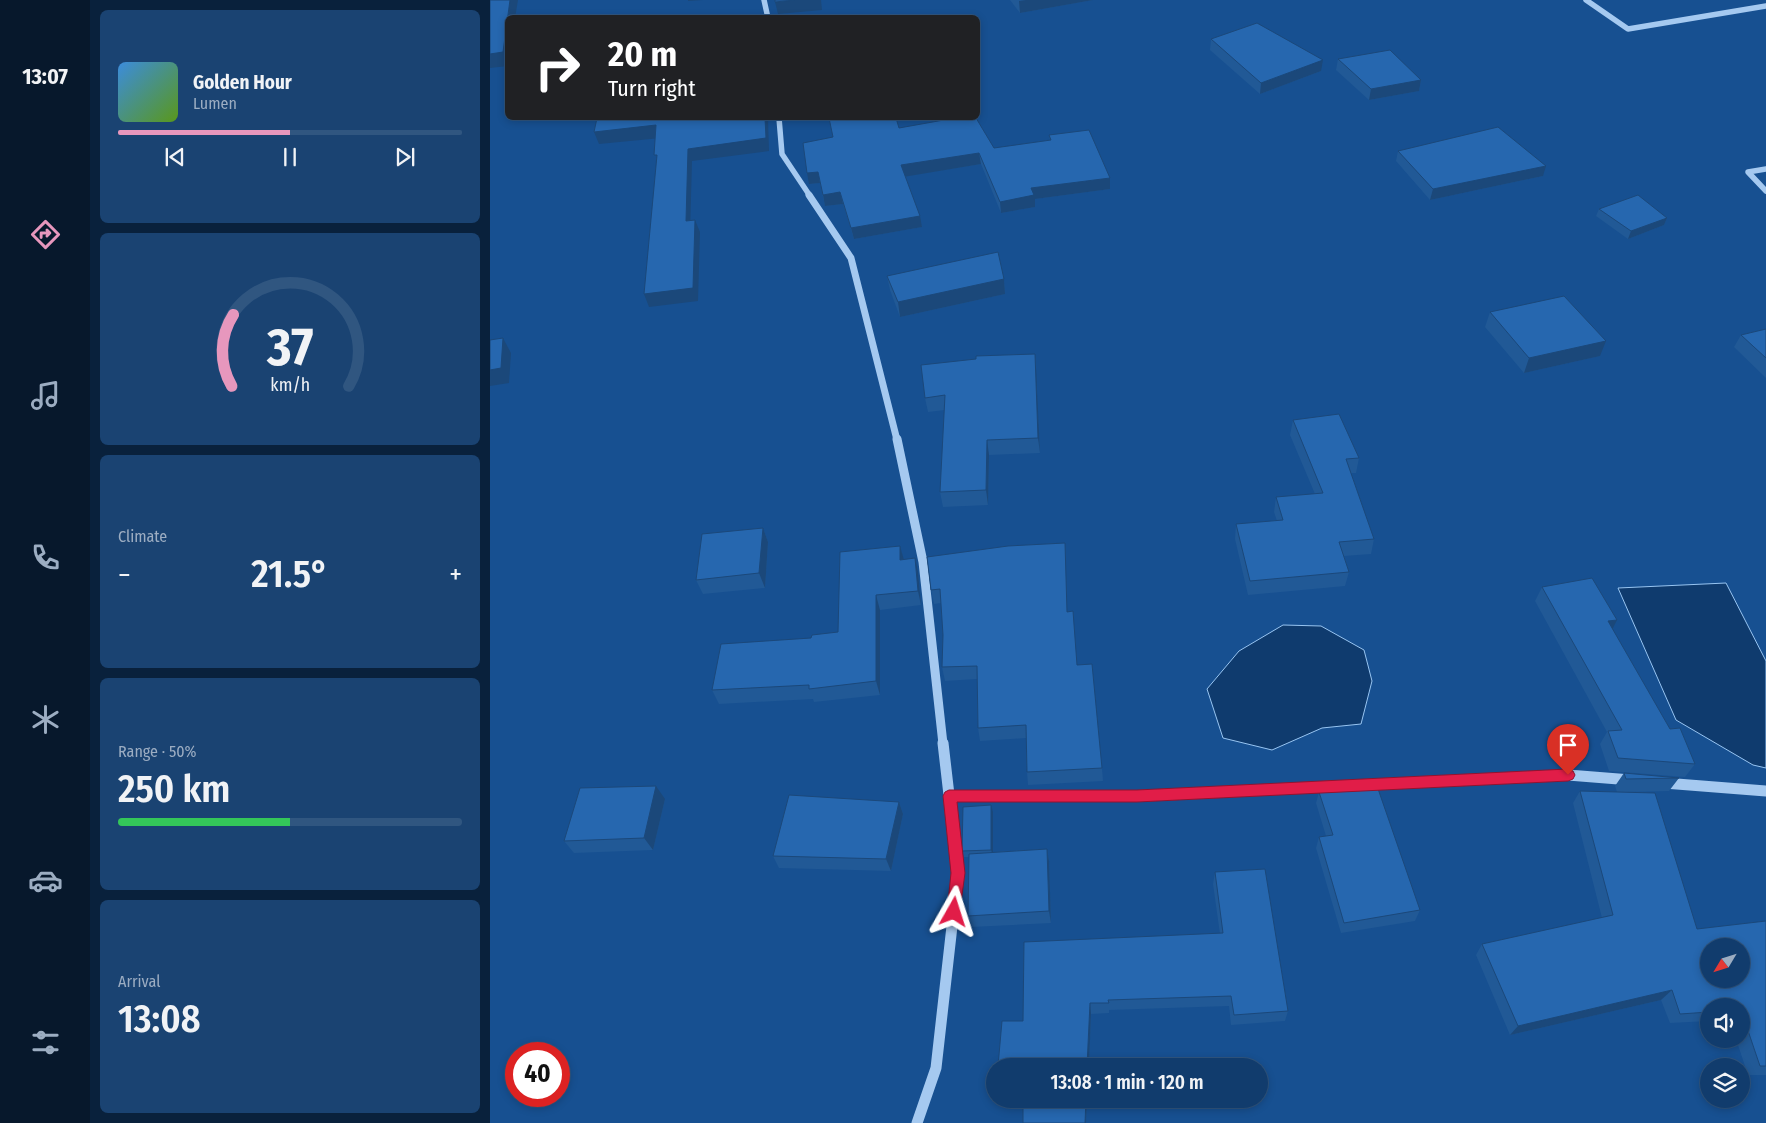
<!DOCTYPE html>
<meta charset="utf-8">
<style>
body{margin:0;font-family:"Fira Sans Condensed",sans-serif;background:#1a4372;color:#f1f3f6;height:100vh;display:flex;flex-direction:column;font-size:19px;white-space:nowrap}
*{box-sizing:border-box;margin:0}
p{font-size:16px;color:#9cadc2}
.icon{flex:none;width:28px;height:28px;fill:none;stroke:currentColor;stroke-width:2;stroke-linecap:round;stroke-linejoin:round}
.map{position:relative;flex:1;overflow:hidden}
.sheet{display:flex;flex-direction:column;gap:10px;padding:10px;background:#09213c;width:400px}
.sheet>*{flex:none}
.banner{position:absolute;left:15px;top:15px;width:475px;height:105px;border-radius:8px;box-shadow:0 2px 8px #0003,0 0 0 1px #305680;background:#202124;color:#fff;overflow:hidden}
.needle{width:32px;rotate:232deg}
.controls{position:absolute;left:1210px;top:938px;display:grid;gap:10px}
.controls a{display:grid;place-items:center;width:50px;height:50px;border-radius:50%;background:#113c6d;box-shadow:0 2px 8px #0003,0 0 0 1px #305680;font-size:25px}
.speed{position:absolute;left:15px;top:1042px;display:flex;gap:10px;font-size:25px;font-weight:700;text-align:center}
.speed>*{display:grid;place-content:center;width:65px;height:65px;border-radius:50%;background:#113c6d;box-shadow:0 2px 8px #0003,0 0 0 1px #305680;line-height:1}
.speed .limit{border:8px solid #d22;background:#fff;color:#111}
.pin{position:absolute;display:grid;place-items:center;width:42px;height:42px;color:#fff;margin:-51px -21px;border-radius:50% 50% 50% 0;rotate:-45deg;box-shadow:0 0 5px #0007}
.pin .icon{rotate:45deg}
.me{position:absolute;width:55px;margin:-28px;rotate:6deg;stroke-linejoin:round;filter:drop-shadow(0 0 4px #0008)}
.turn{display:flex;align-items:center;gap:18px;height:105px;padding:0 20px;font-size:22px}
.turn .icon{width:65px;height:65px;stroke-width:2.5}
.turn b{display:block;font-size:35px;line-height:42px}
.big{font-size:38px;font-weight:600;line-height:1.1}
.sheet .card{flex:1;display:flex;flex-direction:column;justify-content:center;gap:8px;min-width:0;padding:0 18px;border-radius:8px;background:#1a4372}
.sheet .dial{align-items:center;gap:0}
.dial svg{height:130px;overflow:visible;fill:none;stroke:#305680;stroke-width:7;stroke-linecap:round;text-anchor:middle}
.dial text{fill:#f1f3f6;stroke:none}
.song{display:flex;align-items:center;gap:15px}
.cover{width:60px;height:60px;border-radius:8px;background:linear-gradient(135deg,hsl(210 70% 55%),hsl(90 70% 35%))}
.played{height:5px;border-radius:2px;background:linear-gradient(90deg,#e797bd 50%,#305680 50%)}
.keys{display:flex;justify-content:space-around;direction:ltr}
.heat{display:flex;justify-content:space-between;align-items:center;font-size:28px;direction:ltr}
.charge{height:8px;border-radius:4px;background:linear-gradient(90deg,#34c759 50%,#305680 0)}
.trip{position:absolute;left:496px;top:1058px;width:282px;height:50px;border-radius:25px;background:#113c6d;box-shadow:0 2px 8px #0003,0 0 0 1px #305680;font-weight:600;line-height:50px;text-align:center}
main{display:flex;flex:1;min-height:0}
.tab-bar{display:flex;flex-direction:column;width:90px;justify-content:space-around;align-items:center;background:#07182c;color:#9cadc2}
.tab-bar .icon{width:35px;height:35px}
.tab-bar .on{color:#e797bd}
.tab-bar b{font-size:22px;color:#f1f3f6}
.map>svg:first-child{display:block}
.water{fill:#0f3b6e;stroke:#98c5f2}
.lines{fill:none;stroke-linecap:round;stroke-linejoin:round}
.minor-far3{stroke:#a5c9f0;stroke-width:5.5}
.minor-far2{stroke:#a5c9f0;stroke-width:7}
.minor-far1{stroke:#a5c9f0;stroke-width:9}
.minor{stroke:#a5c9f0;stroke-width:11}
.wall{fill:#215996}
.shaded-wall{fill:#1b487a}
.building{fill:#2667af;stroke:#1b487a;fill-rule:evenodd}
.route{fill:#e11d48;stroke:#92132f}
</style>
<main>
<nav class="tab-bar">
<b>13:07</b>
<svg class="icon on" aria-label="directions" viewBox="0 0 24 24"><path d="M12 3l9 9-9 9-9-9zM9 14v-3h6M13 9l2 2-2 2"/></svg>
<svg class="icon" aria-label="music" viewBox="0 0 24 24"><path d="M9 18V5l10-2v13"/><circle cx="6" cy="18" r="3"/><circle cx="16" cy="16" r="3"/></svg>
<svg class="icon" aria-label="phone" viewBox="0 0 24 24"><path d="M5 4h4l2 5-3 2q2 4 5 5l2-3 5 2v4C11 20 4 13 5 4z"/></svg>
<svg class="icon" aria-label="climate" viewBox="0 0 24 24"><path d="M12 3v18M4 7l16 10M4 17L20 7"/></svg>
<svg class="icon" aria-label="car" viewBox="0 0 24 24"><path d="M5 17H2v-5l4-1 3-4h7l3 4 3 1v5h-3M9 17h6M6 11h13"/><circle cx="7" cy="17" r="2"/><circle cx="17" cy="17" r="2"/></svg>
<svg class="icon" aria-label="filters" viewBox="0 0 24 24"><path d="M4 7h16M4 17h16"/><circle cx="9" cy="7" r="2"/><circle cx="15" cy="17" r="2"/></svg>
</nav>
<section class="sheet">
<div class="card">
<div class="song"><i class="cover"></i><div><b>Golden Hour</b><p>Lumen</p></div></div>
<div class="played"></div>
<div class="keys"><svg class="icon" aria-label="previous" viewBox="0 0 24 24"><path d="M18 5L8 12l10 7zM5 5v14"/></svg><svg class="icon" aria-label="pause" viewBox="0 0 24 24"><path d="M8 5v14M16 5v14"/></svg><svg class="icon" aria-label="next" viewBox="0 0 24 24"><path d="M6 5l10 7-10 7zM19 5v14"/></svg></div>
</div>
<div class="card dial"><svg viewBox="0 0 100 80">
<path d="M14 69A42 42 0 1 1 86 69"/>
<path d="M14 69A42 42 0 0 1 15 25" stroke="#e797bd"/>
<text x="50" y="56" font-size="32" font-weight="700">37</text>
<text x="50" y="72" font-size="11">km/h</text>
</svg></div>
<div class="card"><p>Climate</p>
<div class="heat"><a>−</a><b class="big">21.5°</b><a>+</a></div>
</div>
<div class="card"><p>Range · 50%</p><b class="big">250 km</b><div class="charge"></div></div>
<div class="card"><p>Arrival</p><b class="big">13:08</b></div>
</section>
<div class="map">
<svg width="1276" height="1123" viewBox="0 0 1276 1123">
<rect width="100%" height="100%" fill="#175091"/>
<!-- water -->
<g class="water">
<path d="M1236 583 1276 661V768L1263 765 1186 720 1128 588Z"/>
<path d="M793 625 831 626 874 650 882 681 871 724 832 728 782 750 733 738 717 689 749 651Z"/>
</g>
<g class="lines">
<!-- minor-far3 -->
<g class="minor-far3">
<path d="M274 0 278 18"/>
<path d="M1096 0 1138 29 1276 6"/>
<path d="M289 118 292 154 320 196"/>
<path d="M1276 169 1258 172 1276 191"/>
</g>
<!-- minor-far2 -->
<path class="minor-far2" d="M319 195 361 258 407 440"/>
<!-- minor-far1 -->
<path class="minor-far1" d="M407 439 433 562 453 744"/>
<!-- minor -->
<g class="minor">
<path d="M1174 783 1276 791"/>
<path d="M459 796H647L1078 775 1141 780"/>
<path d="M427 1123 446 1068 468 873 453 743"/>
</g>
</g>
<!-- wall -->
<g class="wall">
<path d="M520 0H603L530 13Z"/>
<path d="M721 39 831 71 770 94 720 50Z"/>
<path d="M848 59 931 80 929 91 879 100 846 70Z"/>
<path d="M409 128 504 148 560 140 559 135 620 178V189L545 199V207L511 213 491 164 415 176 432 227 364 239 353 204 335 206 330 183 319 184Z"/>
<path d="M908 151 1053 176 940 200 906 161Z"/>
<path d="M1109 209 1177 218 1174 225 1138 239 1106 216Z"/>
<path d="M397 276 514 279 515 294 410 317 400 290Z"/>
<path d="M1000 312 1110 356 1034 373 995 327Z"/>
<path d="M1276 329V378L1244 347 1251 335Z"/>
<path d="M545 354 550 453 499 455 498 505 453 507 450 492 455 410 438 412 435 398Z"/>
<path d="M803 420 869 458 866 473H861L884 539 881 554 854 556 859 572 855 586 758 595 745 539 746 524 787 521 784 512 786 497 825 494 800 435Z"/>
<path d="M273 528 278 542 275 588 213 594 206 580Z"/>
<path d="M410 546 413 559 428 572 431 605 390 610V695L324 702 323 699 229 704 222 690 348 632Z"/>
<path d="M437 557 578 612 587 665 612 768 613 781 538 785 537 772 536 738 490 741 488 728 487 679 455 681 452 667 453 635 451 603 444 604 441 590Z"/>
<path d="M1052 587 1122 629 1180 729 1205 764 1195 777 1119 771 1110 744 1117 732 1045 601Z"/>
<path d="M1134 773 1189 778 1179 791 1137 792 1207 929 1276 921V1075H1258L1246 1039H1251V1006H1219V1021L1180 1023 1171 1000 1020 1035 986 955 992 944 1112 918 1083 803 1090 791 1127 792 1125 786Z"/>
<path d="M829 792 930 910 925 921 851 933 826 848 829 837 836 836 826 803Z"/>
<path d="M175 799 163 850 84 853 74 841Z"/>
<path d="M409 802 413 814 401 871 289 868 283 856Z"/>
<path d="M503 812V852L557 849 559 861 561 923 481 927 478 916 479 857H474L472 851Z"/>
<path d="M725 872 798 1011 795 1021 741 1025 739 1006 619 1010V1013L601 1014 599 1066H508L533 1021 730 934 723 884Z"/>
<path d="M509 1099H597L596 1123H533V1099Z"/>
</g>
<!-- shaded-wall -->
<g class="shaded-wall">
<path d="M20 0H28L25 18H18Z"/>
<path d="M198 0H213L198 1Z"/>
<path d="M305 0H331L332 10 288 14 285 2Z"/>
<path d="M536 0H603L530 13 529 1Z"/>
<path d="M18 19V66L0 68V54Z"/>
<path d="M833 60 831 71 770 94 771 83Z"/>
<path d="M931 80 929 91 879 100 881 89Z"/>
<path d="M275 118H278L279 151 202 161 200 234 196 221 198 149Z"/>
<path d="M166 125 171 138 109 144 104 132Z"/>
<path d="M489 153 491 164 413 177 411 165Z"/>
<path d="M1056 166 1053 176 940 200 943 189Z"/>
<path d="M328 172 330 183 319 184 317 173Z"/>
<path d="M620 178V189L545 199V207L511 213 510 202 541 188Z"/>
<path d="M350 192 353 204 335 206 333 195Z"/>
<path d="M430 216 432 227 364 239 361 228Z"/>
<path d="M1177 218 1174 225 1138 239 1141 231Z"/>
<path d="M205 220 210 232 208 301 159 307 154 294Z"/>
<path d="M514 279 515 294 410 317 408 302Z"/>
<path d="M13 338 21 353 19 383 0 386V370Z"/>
<path d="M1116 341 1110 356 1034 373 1039 358Z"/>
<path d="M545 354 546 369 550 453 548 438Z"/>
<path d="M497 440 499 455 498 505 496 490Z"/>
<path d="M273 528 278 542 275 588 269 573Z"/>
<path d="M410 546 414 560H410Z"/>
<path d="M425 558 428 572 431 605 428 591Z"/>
<path d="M386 595 390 610V695L386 681Z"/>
<path d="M1127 620 1120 634 1118 621Z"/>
<path d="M166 786 175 799 163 850 154 838Z"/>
<path d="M409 802 413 814 401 871 396 859Z"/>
<path d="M501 805 503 812V856L501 850Z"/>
<path d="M557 849 559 861 561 923 559 911Z"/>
<path d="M1182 990 1171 1000 1020 1035 1028 1026Z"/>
<path d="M600 1003 601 1014 599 1066H597Z"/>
<path d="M596 1099H597L596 1123H595Z"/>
</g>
<!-- building -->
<g class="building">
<path d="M0 0H20L13 52 0 54Z"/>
<path d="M285 0H305L285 2Z"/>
<path d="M767 23 833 60 771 83 721 39Z"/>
<path d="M900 50 931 80 881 89 848 59Z"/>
<path d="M107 118H275L276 138 198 149 196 221 205 220 203 288 154 294 167 155H164L166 125 104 132Z"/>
<path d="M339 118H406L409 128 465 118H486L504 148 561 140 559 135 599 130 620 178 541 188 544 195 510 202 489 153 411 165 430 216 361 228 350 192 333 195 328 172 317 173 313 143 343 137Z"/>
<path d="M1008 127 1056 166 943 189 908 151Z"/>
<path d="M1148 195 1177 218 1141 231 1109 209Z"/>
<path d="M508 252 514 279 408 302 397 276Z"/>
<path d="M1074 296 1116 341 1039 358 1000 312Z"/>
<path d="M1276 329V358L1251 335Z"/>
<path d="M13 338 11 368 0 370V340Z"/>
<path d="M545 354 548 438 497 440 496 490 450 492 455 395 435 398 431 365 486 359V356Z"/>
<path d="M849 414 869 458 856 459 884 539 849 542 859 572 760 581 746 524 793 520 786 497 833 493 803 420Z"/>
<path d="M273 528 269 573 206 580 212 534Z"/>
<path d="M575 543 577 612 583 611 587 665 602 664 612 768 537 772 536 725 488 728 487 666 452 667 453 635 450 589 441 590 437 557 518 546Z"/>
<path d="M410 546V560L425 558 428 591 386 595V681L319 689V685L222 690 231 644 321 638 322 635 348 632 350 552Z"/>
<path d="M1102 578 1127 620 1118 621 1180 729 1190 728 1205 764 1128 758 1118 731 1132 730 1052 587Z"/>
<path d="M1134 773 1189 778 1136 779Z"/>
<path d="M886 783 930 910 854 923 829 837 843 835 829 792Z"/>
<path d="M166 786 154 838 74 841 90 788Z"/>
<path d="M1090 791 1165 793 1207 929 1276 921V1066H1270L1251 1010V1006H1219V1012L1190 1014 1182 990 1028 1026 992 944 1123 915ZM1219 946H1251V979H1219Z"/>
<path d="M299 795 409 802 396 859 283 856Z"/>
<path d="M501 805V850L472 851 473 807Z"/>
<path d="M557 849 559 911 478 916 479 854Z"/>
<path d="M775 869 798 1011 744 1015 741 996 618 1000 619 1003H600L597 1066H508L512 1021H533L534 942 733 933 725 872Z"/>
<path d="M533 1099H596L595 1123H533Z"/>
</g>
<!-- route -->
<path class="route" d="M1078 769 1083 771 1085 775 1083 779 1078 781 647 802H467L475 873 469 917 464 919 459 917 457 912 461 873 453 796 455 792 459 790H647Z"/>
</svg>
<div class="controls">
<a><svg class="needle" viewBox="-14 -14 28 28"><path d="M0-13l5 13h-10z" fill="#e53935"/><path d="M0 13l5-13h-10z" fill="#9cadc2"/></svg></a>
<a><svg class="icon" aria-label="sound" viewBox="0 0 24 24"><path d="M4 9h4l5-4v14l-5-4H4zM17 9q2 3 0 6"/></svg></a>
<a><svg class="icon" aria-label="layers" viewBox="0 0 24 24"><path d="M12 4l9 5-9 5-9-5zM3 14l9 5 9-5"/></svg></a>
</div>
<div class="speed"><div class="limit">40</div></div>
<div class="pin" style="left:1078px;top:775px;background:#d93025"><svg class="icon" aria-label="arrive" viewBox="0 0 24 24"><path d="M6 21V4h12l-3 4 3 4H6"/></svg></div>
<svg class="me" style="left:464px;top:912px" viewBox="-20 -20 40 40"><path d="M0-17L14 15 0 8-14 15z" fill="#e11d48" stroke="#fff" stroke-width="4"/></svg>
<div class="trip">13:08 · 1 min · 120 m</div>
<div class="banner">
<div class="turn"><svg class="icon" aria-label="right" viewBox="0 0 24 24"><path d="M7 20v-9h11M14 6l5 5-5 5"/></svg><div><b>20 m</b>Turn right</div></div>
</div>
</div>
</main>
